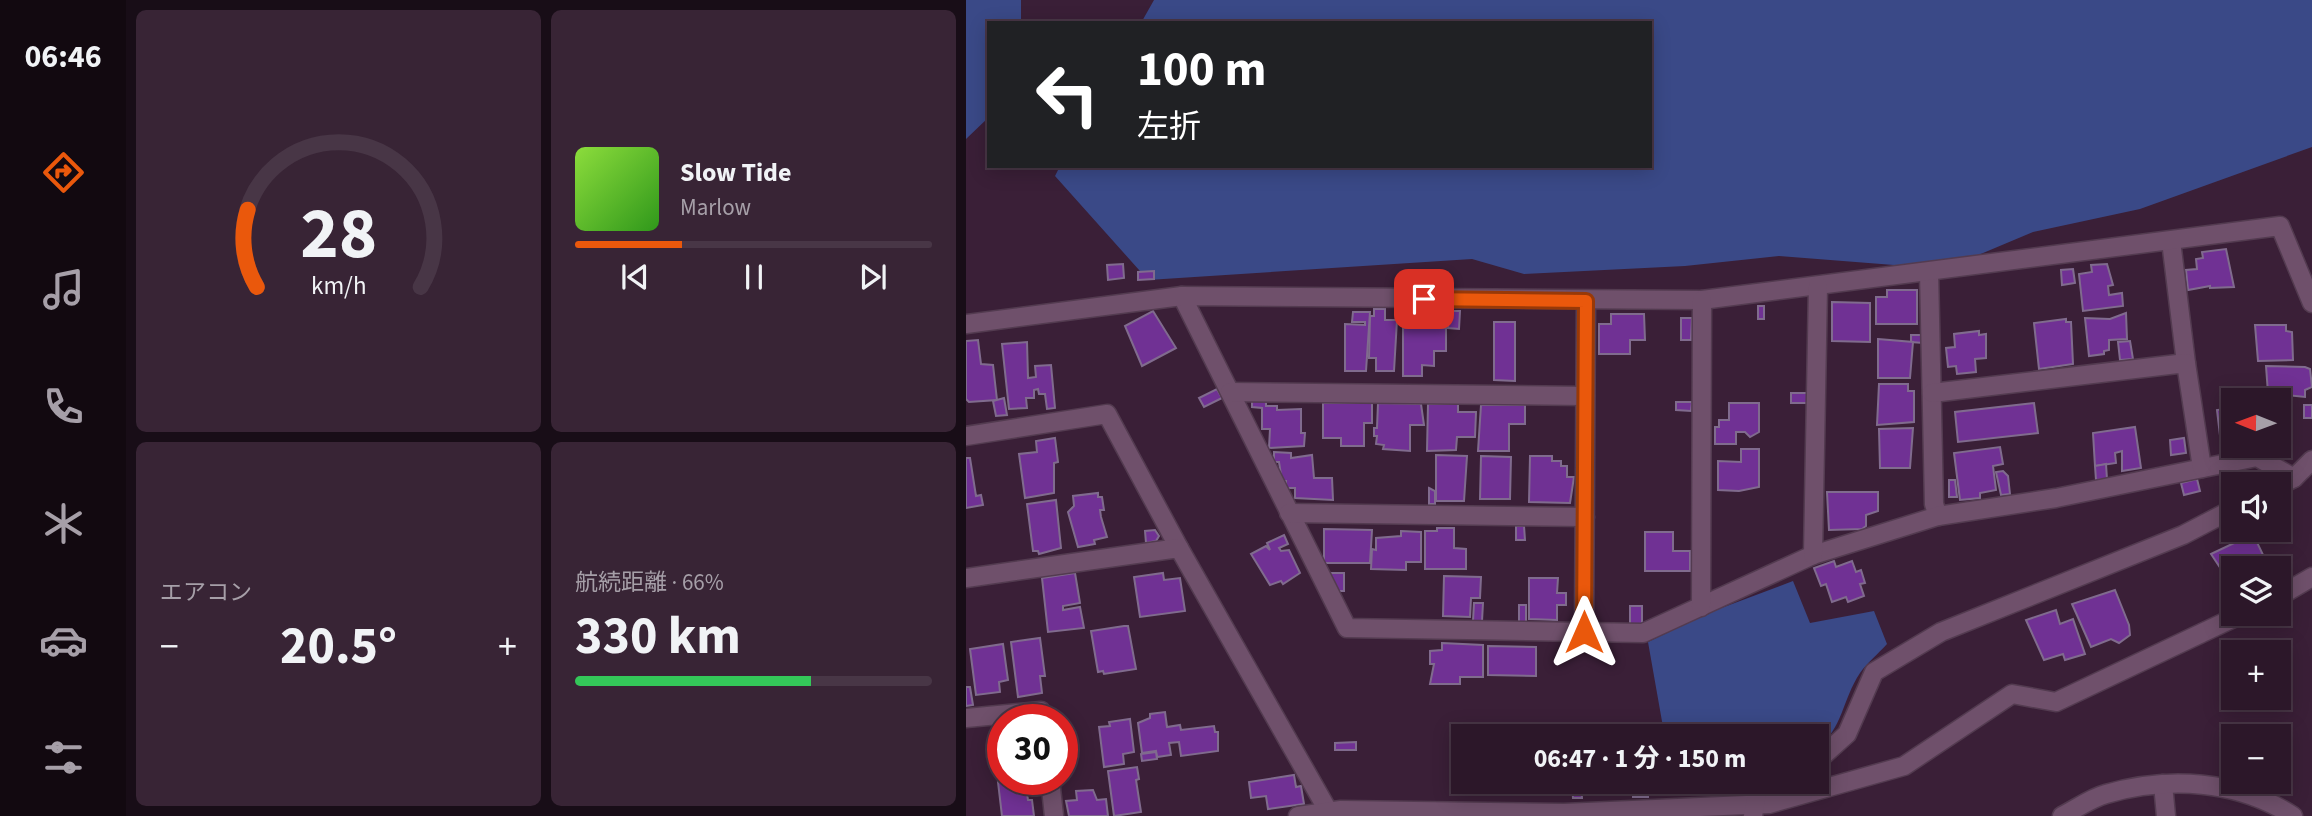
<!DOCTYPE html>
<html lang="ja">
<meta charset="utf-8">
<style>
body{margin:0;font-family:"Source Sans 3","Noto Sans JP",sans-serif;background:#382435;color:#f1f3f6;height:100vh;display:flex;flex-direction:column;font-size:26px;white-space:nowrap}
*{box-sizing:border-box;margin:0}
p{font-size:23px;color:#a69fa8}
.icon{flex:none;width:38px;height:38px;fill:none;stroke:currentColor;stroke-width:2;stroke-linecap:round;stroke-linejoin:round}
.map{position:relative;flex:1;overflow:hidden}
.drawer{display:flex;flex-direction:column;gap:10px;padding:10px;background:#180d17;width:840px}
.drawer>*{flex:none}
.guide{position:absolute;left:21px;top:21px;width:665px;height:147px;border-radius:0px;box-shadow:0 4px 18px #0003,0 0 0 2px #483646;background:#202124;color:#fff;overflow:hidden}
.needle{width:46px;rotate:271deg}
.controls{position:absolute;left:1255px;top:388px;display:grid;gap:14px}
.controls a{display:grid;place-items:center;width:70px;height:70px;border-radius:0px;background:#2c1729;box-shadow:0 4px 18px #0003,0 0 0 2px #483646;font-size:35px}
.speed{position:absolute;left:21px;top:704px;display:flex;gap:14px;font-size:35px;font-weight:700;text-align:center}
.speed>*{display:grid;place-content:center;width:91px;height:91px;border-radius:50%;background:#2c1729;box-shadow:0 4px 18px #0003,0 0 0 2px #483646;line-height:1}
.speed .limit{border:10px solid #d22;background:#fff;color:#111}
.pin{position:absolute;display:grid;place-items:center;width:60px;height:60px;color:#fff;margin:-30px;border-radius:14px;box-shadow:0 4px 10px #0006}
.me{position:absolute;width:77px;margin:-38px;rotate:0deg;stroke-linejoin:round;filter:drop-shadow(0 0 5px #0008)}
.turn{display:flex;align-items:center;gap:24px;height:147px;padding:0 35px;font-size:32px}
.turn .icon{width:91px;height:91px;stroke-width:2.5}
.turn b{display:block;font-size:49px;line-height:60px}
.big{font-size:52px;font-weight:700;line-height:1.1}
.drawer .card{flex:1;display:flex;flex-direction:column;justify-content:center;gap:10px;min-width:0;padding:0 24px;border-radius:10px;background:#382435}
.drawer .dial{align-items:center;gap:0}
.dial svg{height:182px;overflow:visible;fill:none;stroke:#483646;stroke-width:7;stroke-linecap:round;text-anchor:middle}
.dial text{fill:#f1f3f6;stroke:none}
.song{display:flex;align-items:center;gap:21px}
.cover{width:84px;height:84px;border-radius:10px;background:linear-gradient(135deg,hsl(90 70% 55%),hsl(110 70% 35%))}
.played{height:7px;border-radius:4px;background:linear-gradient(90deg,#ea580c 30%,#483646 30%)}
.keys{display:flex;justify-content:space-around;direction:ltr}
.heat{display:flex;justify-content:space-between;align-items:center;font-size:38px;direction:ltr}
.charge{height:10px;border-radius:5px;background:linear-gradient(90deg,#34c759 66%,#483646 0)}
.drawer .tiles{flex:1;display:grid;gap:10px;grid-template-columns:repeat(2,1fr)}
.trip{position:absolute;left:485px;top:724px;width:378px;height:70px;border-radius:0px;background:#2c1729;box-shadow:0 4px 18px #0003,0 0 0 2px #483646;font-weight:700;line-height:70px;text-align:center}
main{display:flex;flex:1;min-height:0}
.tab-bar{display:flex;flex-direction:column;width:126px;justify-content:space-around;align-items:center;background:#120910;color:#a69fa8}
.tab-bar .icon{width:49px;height:49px}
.tab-bar .active{color:#ea580c}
.tab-bar b{font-size:32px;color:#f1f3f6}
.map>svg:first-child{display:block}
.green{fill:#3a4987}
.building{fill:#703194;stroke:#806b8e;stroke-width:2}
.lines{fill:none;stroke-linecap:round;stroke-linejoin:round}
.street-casing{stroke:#533b50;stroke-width:21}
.secondary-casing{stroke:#533b50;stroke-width:21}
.street{stroke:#6f506b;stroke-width:18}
.secondary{stroke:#6f506b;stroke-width:18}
.route-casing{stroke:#983908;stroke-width:18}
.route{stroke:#ea580c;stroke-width:12}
</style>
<main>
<nav class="tab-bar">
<b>06:46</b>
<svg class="icon active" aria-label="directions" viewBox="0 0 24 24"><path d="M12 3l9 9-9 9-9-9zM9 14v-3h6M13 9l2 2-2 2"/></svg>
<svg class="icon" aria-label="music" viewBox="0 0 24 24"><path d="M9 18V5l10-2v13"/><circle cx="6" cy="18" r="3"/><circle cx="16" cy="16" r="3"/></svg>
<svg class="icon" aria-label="phone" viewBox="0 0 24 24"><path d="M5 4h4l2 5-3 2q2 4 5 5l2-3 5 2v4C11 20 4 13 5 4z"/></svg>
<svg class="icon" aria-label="climate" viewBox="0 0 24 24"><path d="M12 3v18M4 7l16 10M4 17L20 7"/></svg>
<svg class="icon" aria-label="car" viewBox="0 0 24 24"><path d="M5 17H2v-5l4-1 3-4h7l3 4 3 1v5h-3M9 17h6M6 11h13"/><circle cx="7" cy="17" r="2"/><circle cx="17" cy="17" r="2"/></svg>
<svg class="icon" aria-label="filters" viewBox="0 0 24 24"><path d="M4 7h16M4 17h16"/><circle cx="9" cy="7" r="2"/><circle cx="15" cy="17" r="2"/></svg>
</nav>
<section class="drawer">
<div class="tiles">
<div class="card dial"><svg viewBox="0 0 100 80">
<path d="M14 69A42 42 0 1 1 86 69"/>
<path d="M14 69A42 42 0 0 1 10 35" stroke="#ea580c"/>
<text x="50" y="56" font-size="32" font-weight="700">28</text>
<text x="50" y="72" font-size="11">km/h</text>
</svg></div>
<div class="card">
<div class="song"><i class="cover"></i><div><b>Slow Tide</b><p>Marlow</p></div></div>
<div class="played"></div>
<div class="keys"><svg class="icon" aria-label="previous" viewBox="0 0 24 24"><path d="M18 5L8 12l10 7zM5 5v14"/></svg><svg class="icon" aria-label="pause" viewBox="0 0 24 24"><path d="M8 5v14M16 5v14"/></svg><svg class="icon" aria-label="next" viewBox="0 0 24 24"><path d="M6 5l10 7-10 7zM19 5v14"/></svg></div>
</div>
<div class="card"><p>エアコン</p>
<div class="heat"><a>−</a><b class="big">20.5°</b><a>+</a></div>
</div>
<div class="card"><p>航続距離 · 66%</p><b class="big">330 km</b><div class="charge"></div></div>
</div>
</section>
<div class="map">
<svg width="1346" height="816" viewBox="0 0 1346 816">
<rect width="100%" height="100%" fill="#3a1f37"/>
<!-- green -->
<g class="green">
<path d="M0 0H55V23H23V117L0 139Z"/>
<path d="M188 0H1346V147L1174 209 1067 232 979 269 813 256 719 266 558 274 506 259 182 280 89 176 94 166H684V23H175Z"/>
<path d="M827 581 844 623 908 611 921 644C912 654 901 663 894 673 876 700 877 729 851 748L850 737H783L782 730 697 727 682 642 742 613Z"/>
</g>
<!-- building -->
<g class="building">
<path d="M1260 249 1268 287 1244 288V286L1222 290 1220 270 1231 269 1230 259 1237 258 1236 252Z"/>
<path d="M157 264 158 278 142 280 141 265Z"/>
<path d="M1141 264 1147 285 1142 286 1143 295 1156 293 1157 306 1117 311 1113 274 1126 272 1125 265Z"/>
<path d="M1107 269 1109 283 1096 285 1095 270Z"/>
<path d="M188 271V279L172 280V272Z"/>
<path d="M921 290H951V324H910V297H921Z"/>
<path d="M866 302 904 303V342L866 341Z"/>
<rect x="792" y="306" width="6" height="13"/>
<path d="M408 309H419V320H431L428 371H410V358H403L404 316H408Z"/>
<path d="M187 311 210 348 176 366 159 326Z"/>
<path d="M483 311H494L493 329 482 328Z"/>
<path d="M387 312H404L400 371H379V324L399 325V322H386Z"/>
<path d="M436 313H452V326L435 325Z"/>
<path d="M1160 313 1161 339 1143 340V350L1138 351V354L1123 356 1119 318 1144 319Z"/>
<path d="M645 314H678L679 340H664V354H633V324H645Z"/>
<path d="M715 318H726L725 340H715Z"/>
<path d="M1100 319V322H1105L1107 364 1073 369 1068 323Z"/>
<path d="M528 322H549V381L528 380Z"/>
<path d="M1289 325H1320V331L1326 332 1327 360 1292 361Z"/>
<path d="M437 328H480V351H468V366L456 365V376H437Z"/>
<path d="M1013 331V335L1020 334V358L1009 359 1010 372 991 374 990 366 982 367 980 348 989 347 988 334Z"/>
<path d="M945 335H957V343L945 342Z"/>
<path d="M912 339 947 342 944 378H912Z"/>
<path d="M12 340 15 364 27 365 31 400 3 402 0 399V341Z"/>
<path d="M1164 341 1167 359 1154 360 1152 342Z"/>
<path d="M61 342 62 378 70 377 69 366 85 365 89 408 81 409 79 394H73L72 389 68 390V398H60L61 408 43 409 36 344Z"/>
<path d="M1300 366 1339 367 1344 369 1346 387 1339 390V397L1302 393Z"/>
<path d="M913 384H942V391H948V422L911 425Z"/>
<path d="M251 389 256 398 238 407 233 398Z"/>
<rect x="825" y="393" width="18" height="10"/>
<path d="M38 398 41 415 30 416 27 401Z"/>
<path d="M286 401H300V406H311V410L335 409V433H339L338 446 303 448 304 429H296V408L286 407Z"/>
<path d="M710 402H726L725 411 710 410Z"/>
<path d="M357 403H406V423H398V446H375V438H357Z"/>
<path d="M412 403 455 404 458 425H444V451L417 449 418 445 410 444 411 436H408V428H411Z"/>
<path d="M763 403H793V432L784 437 779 432H770V444H749V427H753V420H763Z"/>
<path d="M1068 403 1072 433 992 442 989 412Z"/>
<path d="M462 404H492V412H510L509 437H491L490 450 461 451Z"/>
<path d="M515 405H559V424H543V451H512Z"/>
<rect x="1338" y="405" width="8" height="13"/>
<path d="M1267 408V443L1255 444 1251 410Z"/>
<path d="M1169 427 1175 468 1156 471V451L1149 453 1150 463 1129 466 1127 433Z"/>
<path d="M947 428 944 468H914L913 429Z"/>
<path d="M89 438 92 462 88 463V493L59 498 53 454 71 452 70 441Z"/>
<path d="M1218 438 1220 453 1205 455 1204 440Z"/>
<path d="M1034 447 1037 464 1027 466 1030 490 1014 493V498L994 500 988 453Z"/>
<path d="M775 449H793V487L773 491 752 490V461L775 462Z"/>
<path d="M308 452 325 453V458L346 455 348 478H366L367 500 329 498V488H320V481H316L313 462H308Z"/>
<path d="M470 455 501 456 498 501H470Z"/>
<path d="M515 456 545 457 544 499H514Z"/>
<path d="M564 456H586V461H595V466H601V477H608L604 503 563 502Z"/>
<path d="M0 458H4L10 496 15 495 17 505 0 508Z"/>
<path d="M1140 464 1141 479 1130 480 1129 466Z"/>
<path d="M1037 471 1042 476 1044 494 1035 495 1030 472Z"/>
<path d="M1231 479 1234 491 1218 495 1215 483Z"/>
<path d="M983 480H989L991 497H983Z"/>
<path d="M463 488 469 491V504H463Z"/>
<path d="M861 492H912V511L900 515V526L896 529 863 530Z"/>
<path d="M132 493V497H136L138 510H134L135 517 141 537 128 540 129 544 112 547 102 512 108 506 107 496Z"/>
<path d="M90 500 95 548 73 554 72 551H67L61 504Z"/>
<path d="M550 526H558L559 540H550Z"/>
<path d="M471 528H488V548L500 549V569H459V531H471Z"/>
<path d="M358 529 406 530 404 563H358Z"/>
<path d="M189 530 193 536 190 541 180 543 179 531Z"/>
<path d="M435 531 455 532V562H440V570L405 569 406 549 410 550V538L435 536Z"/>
<path d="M679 532H707V551H724V571H679Z"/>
<path d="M1287 534 1299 559 1280 569H1267L1259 575 1245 554Z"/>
<path d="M318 535 322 544 313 548 315 551 323 550 334 573 317 584 315 581 304 585 285 554 300 546 304 550 301 543Z"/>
<path d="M868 561 870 567 886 561 890 572 895 570 899 583 894 584 898 596 882 602 880 597 866 602 860 584 855 586 848 568Z"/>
<path d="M109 573 114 603 97 606V610L114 607 118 628 82 632 76 578Z"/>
<path d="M197 573 198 580 214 578 219 611 174 617 168 577Z"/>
<path d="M361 573H378V591H371Z"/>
<path d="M478 576 515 577 514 598H505L504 617 477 616Z"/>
<path d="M563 578H592L591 593H600V605H591V620L563 619Z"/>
<path d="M1149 590 1163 625 1164 635 1153 643 1145 639 1125 647 1106 604Z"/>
<path d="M508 603H517L516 621H507Z"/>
<rect x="553" y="605" width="7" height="17"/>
<rect x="664" y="606" width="12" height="18"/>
<path d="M1090 610 1094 624 1107 619 1119 654 1099 660 1097 654 1078 660 1060 620Z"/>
<path d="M158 626H162L170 669 138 674 137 671 132 672 125 631Z"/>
<path d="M74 638 79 676H74L76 693 52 697 45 642Z"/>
<path d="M476 643 517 645V677H494V684H464L468 664H464V651L476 650Z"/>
<path d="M37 644 42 680 33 682 34 692 10 695 4 649Z"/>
<path d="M522 646 570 647V676L522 675Z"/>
<path d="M0 687H4L7 705 0 706Z"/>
<path d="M199 712 201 727 214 725 215 730 248 726 249 732H252V751L215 756 213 742 203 743 205 755 191 757 190 751 176 753 172 723 184 718V714Z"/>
<path d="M164 719 168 752 157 754 158 764 138 767 133 727 144 726 143 722Z"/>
<path d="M390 742V750H369V743Z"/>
<path d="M492 743H497V782H526L525 792H507V786H492Z"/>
<path d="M190 752 191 759 176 761 175 754Z"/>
<path d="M171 767 173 779 170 780 175 812 148 816 142 771Z"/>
<path d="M328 775 330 787 335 786 338 804 302 809 300 796 285 798 283 782Z"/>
<path d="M55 779H75V784L57 787Z"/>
<path d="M55 779 56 788H60L62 800H66L68 816H36L32 782Z"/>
<rect x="667" y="782" width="15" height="15"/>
<path d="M615 783 616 798H607L606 784Z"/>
<path d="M715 785V793H701V786Z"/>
<path d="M722 785H737L738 793 722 794Z"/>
<path d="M127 790 131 800 140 799 142 816H103L100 801 111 800 110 791Z"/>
</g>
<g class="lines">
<defs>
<g id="street">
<path d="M1205 241 1220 363"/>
<path d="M963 272 968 504 972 516"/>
<path d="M216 296 381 628 677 633 847 555 972 516 1090 498 1291 457 1328 478"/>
<path d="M0 324 216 296 736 300 1314 226 1346 303"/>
<path d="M264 392 619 396"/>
<path d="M966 393 1220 363 1236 468"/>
<path d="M0 436 141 414 213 548"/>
<path d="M1312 486 1328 478 1346 460"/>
<path d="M323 513 619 517"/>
<path d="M847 555 852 286"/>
<path d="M0 578 213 548 365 816"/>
<path d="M1312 597 1346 577"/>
<path d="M735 607 736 300"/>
<path d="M618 632 620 301"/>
<path d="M0 718 75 711 76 719"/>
<path d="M850 762 881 734 908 672 975 632 1217 535 1267 509"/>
<path d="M84 779 88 816"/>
<path d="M1197 784 1200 816"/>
<path d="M332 816 375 810 598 813 803 804 938 766 1046 694 1090 702 1276 614"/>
<path d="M787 816 793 782"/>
</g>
<path id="secondary" d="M1096 816C1110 809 1125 798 1140 794 1202 776 1272 780 1327 816"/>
</defs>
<!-- street casing -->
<use href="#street" class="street-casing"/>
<!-- secondary casing -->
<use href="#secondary" class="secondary-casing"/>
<!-- street -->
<use href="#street" class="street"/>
<!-- secondary -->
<use href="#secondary" class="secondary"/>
</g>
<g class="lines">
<defs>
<path id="route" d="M458 299 620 301 618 632"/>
</defs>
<!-- route casing -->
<use href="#route" class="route-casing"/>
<!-- route -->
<use href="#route" class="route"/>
</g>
</svg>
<div class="controls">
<a><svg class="needle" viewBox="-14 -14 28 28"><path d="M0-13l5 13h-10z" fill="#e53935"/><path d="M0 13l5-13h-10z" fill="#a69fa8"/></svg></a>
<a><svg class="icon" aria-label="sound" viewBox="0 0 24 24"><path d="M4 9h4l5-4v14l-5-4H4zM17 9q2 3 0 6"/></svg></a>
<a><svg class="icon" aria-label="layers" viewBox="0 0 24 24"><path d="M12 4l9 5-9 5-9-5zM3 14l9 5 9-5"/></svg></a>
<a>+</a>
<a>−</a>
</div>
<div class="speed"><div class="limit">30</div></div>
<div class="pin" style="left:458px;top:299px;background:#d93025"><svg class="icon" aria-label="arrive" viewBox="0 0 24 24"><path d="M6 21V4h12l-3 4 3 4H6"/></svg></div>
<svg class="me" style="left:618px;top:632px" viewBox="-20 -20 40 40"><path d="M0-17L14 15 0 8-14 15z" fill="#ea580c" stroke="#fff" stroke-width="4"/></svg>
<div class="trip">06:47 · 1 分 · 150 m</div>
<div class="guide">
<div class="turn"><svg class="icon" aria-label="left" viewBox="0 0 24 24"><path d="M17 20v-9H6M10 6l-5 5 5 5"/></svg><div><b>100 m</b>左折</div></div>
</div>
</div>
</main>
